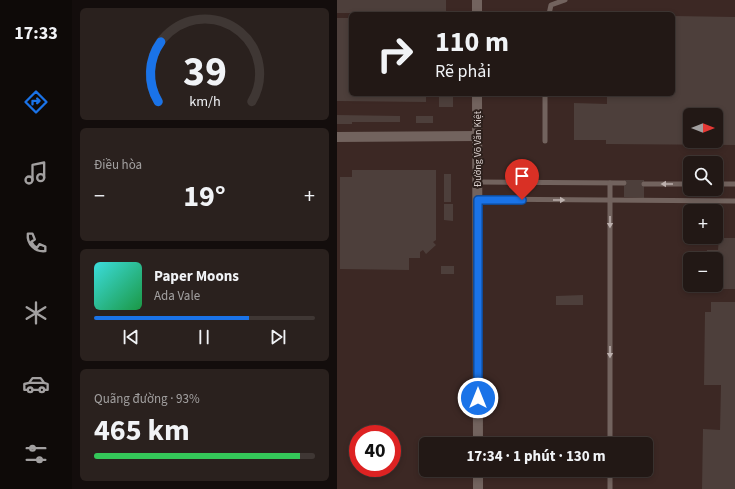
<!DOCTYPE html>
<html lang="vi">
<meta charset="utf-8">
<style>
body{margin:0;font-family:"Source Sans 3",sans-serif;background:#2a211e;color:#f1f3f6;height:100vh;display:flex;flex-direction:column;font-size:15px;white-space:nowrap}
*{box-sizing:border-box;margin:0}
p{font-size:13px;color:#a2a0a0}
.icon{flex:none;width:22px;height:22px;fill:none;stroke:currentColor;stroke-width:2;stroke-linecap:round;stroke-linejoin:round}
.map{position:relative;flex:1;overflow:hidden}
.details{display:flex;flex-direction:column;gap:8px;padding:8px;background:#130d0c;width:265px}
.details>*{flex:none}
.guide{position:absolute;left:12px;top:12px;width:326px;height:84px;border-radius:6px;box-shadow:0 2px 6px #0003,0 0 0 1px #3f3734;background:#221815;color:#f1f3f6;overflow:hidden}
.needle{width:26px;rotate:90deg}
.tools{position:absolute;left:346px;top:108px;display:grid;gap:8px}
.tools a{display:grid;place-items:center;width:40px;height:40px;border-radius:6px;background:#221815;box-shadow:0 2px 6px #0003,0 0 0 1px #3f3734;font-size:20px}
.speed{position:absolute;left:12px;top:425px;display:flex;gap:8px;font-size:20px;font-weight:700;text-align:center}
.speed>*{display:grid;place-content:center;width:52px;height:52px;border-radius:50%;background:#221815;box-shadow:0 2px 6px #0003,0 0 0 1px #3f3734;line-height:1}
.speed .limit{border:6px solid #d22;background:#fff;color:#111}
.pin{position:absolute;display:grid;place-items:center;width:34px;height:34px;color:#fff;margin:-41px -17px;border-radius:50% 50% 50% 0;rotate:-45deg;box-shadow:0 0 4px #0007}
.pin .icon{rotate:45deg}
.me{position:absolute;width:44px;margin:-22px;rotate:0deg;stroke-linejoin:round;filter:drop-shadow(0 0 3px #0008)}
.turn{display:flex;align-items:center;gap:14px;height:84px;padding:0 20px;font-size:18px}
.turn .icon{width:52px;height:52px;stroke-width:2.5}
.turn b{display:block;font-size:28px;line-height:34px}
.big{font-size:30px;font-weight:700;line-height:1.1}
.details .widget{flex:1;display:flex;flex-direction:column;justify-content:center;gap:6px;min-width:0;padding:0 14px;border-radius:6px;background:#2a211e}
.details .dial{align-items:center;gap:0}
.dial svg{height:104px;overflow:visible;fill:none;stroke:#3f3734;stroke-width:7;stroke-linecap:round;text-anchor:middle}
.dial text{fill:#f1f3f6;stroke:none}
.song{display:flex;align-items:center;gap:12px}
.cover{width:48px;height:48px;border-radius:6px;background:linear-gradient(135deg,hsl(180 70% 55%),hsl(140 70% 35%))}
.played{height:4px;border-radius:2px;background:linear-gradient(90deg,#1a73e8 70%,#3f3734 70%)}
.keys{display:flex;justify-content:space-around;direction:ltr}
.heat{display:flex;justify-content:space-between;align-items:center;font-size:22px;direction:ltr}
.charge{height:6px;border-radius:3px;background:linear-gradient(90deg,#34c759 93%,#3f3734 0)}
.trip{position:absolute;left:82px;top:437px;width:234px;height:40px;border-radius:6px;background:#221815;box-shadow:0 2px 6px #0003,0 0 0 1px #3f3734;font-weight:700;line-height:40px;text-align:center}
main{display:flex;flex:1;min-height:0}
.tab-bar{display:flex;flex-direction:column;width:72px;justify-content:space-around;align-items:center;background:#0e0a08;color:#a2a0a0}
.tab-bar .icon{width:28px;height:28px}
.tab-bar .current{color:#1a73e8}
.tab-bar b{font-size:18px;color:#f1f3f6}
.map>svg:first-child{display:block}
.built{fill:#3c2824;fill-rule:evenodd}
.building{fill:#4d3f3b;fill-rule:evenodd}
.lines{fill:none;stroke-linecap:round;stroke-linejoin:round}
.service{stroke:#72635e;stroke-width:5}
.minor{stroke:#72635e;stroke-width:10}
.tertiary{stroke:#72635e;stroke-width:10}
.oneway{fill:#bcb0ad}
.route-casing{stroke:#114b97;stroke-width:10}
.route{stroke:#1a73e8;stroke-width:7}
.labels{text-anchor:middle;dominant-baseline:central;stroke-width:4;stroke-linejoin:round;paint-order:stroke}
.street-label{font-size:10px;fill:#dbd1cf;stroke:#2d201c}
</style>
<main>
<nav class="tab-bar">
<b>17:33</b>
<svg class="icon current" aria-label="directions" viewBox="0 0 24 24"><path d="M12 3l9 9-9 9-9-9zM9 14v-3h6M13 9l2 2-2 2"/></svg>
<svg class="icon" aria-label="music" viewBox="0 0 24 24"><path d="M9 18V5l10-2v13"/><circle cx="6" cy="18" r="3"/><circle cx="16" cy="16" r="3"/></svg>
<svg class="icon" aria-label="phone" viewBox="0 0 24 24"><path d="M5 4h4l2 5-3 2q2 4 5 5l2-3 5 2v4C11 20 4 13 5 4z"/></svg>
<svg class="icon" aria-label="climate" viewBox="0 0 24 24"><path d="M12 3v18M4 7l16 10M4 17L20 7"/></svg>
<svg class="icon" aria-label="car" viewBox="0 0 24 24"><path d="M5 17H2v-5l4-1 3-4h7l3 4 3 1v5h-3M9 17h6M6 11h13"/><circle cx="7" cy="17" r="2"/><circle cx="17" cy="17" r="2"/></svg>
<svg class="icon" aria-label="filters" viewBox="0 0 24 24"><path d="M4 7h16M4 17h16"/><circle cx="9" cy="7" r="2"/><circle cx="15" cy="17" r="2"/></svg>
</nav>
<section class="details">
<div class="widget dial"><svg viewBox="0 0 100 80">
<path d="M14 69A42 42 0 1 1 86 69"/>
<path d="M14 69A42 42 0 0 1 16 23" stroke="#1a73e8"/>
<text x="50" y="56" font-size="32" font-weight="700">39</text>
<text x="50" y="72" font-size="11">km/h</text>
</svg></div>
<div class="widget"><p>Điều hòa</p>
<div class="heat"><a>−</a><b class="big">19°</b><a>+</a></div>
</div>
<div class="widget">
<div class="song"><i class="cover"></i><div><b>Paper Moons</b><p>Ada Vale</p></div></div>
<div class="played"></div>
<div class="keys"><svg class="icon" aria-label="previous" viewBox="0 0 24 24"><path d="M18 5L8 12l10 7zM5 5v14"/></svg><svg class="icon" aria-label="pause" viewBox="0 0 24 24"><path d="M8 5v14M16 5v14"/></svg><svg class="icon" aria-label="next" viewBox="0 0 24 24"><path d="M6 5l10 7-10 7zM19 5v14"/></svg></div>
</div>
<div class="widget"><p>Quãng đường · 93%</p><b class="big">465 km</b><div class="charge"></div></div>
</section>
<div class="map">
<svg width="398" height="489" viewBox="0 0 398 489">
<rect width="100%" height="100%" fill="#2d201c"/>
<!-- built -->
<path class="built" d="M0 0H398V489H0ZM14 14H336V94H14ZM353 115H379V141H353ZM353 163H379V189H353ZM353 211H379V237H353ZM353 259H379V285H353ZM21 434H55V468H21ZM89 444H309V470H89Z"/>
<!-- building -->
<g class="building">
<rect x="0" y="0" width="109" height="13"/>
<path d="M336 16 398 17V145L269 144V140H237V103L270 104V94H336ZM353 115H379V141H353Z"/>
<path d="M0 18H14V94H89V102L0 101Z"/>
<rect x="102" y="95" width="14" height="12"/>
<path d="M0 115 63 116V122H15V124H0Z"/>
<rect x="79" y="116" width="17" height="7"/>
<path d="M15 170H99V240L96 242 99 245 89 254 86 250 83 252V258H72V270L3 269V177H15Z"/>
<rect x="107" y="174" width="7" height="28"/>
<path d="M287 180H307V198L287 197Z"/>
<path d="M107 204H116V221L107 220Z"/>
<path d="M382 238H398V289H381V286H379V259H369L370 250H381Z"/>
<rect x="104" y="266" width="13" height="8"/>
<path d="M246 295V305H219V296Z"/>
<path d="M374 302H398V489H365L366 429 383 430 384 385H367L368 312H374Z"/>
</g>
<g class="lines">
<!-- service -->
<g class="service">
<path d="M212 14 214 5 228 0"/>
<path d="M208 94V141"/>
<path d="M140 182 287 183"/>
<path d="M307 184H353"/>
<path d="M379 184H398"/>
<path d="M141 199 398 201"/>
<path d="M273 444V183"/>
<path d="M273 489V470"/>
</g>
<!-- minor -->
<path class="minor" d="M0 137 140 136"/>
<!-- tertiary -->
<g class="tertiary">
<path d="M140 0V14"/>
<path d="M140 94 141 444"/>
<path d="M141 489V470"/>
</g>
</g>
<!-- one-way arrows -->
<defs><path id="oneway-solid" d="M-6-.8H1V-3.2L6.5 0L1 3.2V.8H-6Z"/></defs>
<g class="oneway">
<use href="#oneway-solid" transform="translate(330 184) rotate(-180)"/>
<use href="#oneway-solid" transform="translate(222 200)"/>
<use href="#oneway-solid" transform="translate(273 222) rotate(90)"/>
<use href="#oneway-solid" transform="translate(273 352) rotate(90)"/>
</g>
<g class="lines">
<defs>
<path id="route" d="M141 398V200H185"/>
</defs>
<!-- route casing -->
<use href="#route" class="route-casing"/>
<!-- route -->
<use href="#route" class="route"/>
</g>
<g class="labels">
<!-- street labels -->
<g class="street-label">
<text transform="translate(141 149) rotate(-90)">Đường Võ Văn Kiệt</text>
</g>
</g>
</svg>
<div class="tools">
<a><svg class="needle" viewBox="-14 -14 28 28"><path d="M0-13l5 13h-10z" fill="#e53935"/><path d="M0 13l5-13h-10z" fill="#a2a0a0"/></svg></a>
<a><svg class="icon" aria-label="search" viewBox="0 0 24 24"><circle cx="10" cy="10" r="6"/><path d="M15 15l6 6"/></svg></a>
<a>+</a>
<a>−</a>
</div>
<div class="speed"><div class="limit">40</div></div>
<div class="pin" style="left:185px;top:200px;background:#d93025"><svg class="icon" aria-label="arrive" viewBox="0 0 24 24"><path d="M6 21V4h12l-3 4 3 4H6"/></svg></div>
<svg class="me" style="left:141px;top:398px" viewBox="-20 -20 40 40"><circle r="17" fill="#1a73e8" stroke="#fff" stroke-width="3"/><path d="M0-11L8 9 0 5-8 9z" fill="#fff"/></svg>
<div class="trip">17:34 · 1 phút · 130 m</div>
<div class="guide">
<div class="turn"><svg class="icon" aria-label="right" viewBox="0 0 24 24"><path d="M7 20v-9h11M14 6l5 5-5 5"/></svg><div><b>110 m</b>Rẽ phải</div></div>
</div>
</div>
</main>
